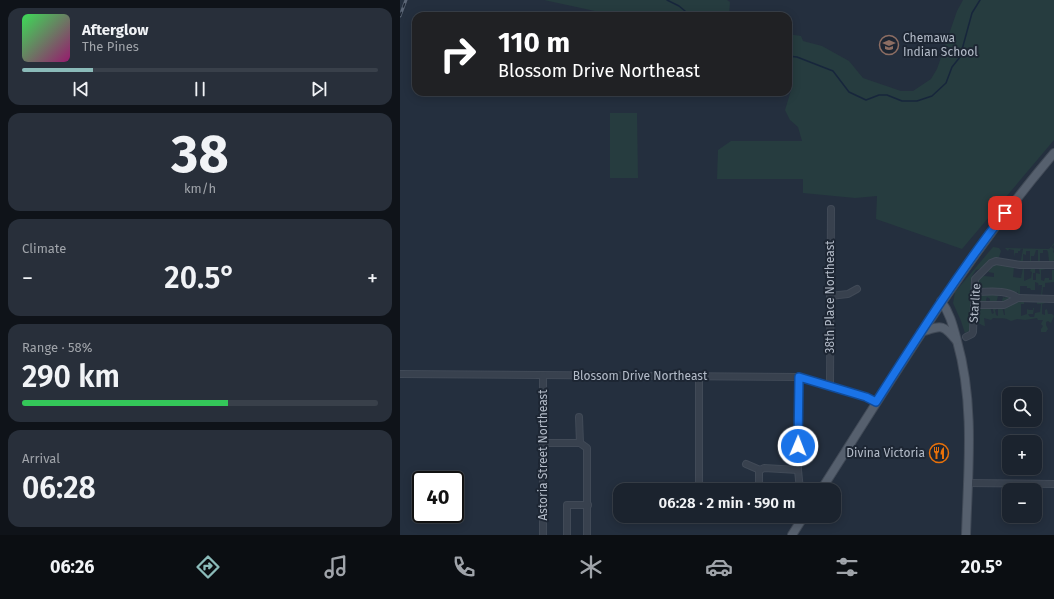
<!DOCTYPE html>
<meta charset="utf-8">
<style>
body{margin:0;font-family:"Fira Sans",sans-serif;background:#282f3a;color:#f1f3f6;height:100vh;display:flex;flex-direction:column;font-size:15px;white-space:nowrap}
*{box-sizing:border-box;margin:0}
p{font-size:13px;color:#a0a4aa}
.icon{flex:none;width:22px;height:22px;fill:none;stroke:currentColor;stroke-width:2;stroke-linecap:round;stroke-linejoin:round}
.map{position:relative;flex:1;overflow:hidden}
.drawer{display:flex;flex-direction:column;gap:8px;padding:8px;background:#0f1319;width:400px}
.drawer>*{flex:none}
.banner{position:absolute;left:12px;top:12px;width:380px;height:84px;border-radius:12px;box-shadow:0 2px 10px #0003,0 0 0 1px #39404a;background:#202124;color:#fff;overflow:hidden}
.buttons{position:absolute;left:602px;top:387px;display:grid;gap:8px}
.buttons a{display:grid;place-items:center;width:40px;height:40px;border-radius:8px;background:#1b232e;box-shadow:0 2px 10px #0003,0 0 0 1px #39404a;font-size:20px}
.speed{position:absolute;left:12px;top:471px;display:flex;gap:8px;font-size:20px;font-weight:700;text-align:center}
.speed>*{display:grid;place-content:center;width:52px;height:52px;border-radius:50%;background:#1b232e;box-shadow:0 2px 10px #0003,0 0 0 1px #39404a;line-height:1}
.speed .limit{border:2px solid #111;border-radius:6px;background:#fff;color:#111}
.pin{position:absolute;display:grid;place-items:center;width:34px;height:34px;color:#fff;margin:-17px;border-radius:8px;box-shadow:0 2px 6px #0006}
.me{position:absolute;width:44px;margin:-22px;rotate:1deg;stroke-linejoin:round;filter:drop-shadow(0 0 3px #0008)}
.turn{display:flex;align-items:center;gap:14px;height:84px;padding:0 20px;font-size:18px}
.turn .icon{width:52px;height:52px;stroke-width:2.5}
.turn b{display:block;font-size:28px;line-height:34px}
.big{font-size:30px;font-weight:600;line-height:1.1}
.drawer .card{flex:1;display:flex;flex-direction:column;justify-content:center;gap:6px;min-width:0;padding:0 14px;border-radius:12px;background:#282f3a}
.drawer .dial{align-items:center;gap:0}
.dial b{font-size:52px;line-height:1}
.song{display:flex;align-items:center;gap:12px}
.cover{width:48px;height:48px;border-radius:6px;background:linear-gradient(135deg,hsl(130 70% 55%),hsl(320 70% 35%))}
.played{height:4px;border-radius:2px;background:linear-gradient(90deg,#8bbbb9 20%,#39404a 20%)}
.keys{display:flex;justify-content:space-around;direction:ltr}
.heat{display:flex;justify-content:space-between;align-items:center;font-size:22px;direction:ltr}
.charge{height:6px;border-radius:3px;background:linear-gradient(90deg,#34c759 58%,#39404a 0)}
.trip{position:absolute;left:213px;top:483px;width:228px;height:40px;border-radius:12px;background:#1b232e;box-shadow:0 2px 10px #0003,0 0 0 1px #39404a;font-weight:600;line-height:40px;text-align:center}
.menu{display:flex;height:64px;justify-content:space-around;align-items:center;background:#0b0e12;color:#a0a4aa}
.menu .icon{width:28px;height:28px}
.menu .current{color:#8bbbb9}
.menu b{font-size:18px;color:#f1f3f6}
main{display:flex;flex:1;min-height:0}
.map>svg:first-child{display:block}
.green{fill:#263c3f}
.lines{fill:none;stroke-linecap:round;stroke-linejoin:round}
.stream{stroke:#17263c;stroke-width:1.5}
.minor-casing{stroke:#414a57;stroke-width:8}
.major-casing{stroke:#414a57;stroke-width:10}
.minor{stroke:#38414e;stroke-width:6}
.major{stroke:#56606e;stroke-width:8}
.rail-casing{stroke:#5a6575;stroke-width:3}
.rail{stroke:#1d2633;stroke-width:1.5;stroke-dasharray:4.5;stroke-linecap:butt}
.route-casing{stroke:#114b97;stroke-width:10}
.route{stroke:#1a73e8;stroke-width:7}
.labels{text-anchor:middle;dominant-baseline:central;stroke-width:4;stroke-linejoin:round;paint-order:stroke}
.poi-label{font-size:12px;fill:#b4bcc9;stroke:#1d2633;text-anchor:start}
.street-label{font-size:12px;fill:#b4bcc9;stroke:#1d2633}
</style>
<main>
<section class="drawer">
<div class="card">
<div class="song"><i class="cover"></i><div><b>Afterglow</b><p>The Pines</p></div></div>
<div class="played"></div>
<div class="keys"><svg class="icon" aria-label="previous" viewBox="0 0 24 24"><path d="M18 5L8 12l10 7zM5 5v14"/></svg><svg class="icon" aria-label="pause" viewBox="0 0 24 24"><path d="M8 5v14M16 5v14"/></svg><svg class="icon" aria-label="next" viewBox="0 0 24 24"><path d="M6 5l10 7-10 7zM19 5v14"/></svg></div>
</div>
<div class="card dial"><b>38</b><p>km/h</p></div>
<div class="card"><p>Climate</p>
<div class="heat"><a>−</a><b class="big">20.5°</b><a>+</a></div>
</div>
<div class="card"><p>Range · 58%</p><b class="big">290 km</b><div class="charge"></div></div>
<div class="card"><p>Arrival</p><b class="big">06:28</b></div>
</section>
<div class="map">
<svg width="654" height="535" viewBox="0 0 654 535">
<rect width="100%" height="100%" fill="#242f3e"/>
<!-- green -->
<g class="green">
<path d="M144 0H327L330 2 329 16H274L268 13H204Z"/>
<path d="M563 0H654V140L562 249 476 219 477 196 455 198 403 193V179H317L318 150 331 141H402L398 127 390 120 385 110 392 87 391 76 388 74V34L401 36 403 41 422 46 449 61 463 78 501 91H513L531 79 537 69 557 11Z"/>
<path d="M210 113H237L238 178H210Z"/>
<path d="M654 243V245L651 247 654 249 653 252 654 253V260L652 262H642V261H649L648 252 647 250H643V253H640V262H636L638 261V250H636L634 256H631V262H628V261H630V251H626V255L623 254V262L618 261 621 260 623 249 621 248 620 251H618V253H615L614 257V250L609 249 608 251 605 248 649 249Z"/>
<path d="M593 247 599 248 601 251 599 257C590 258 585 268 576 270L572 276 571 326 569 331 565 333 561 321 553 303 555 292Z"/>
<path d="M597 264 614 267 613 277 621 278 623 268 624 269V281L631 278 632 272 630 271 631 269H635V273H633V280H636V273L640 274 639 269H646L641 270V280L644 281 645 278H649V280H652V270H654V282L645 283V287H643L642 296H641L642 285H639V287L638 283 635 282V290H631L630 288H627V286H620V295H624V296H618V291L616 295 613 296 614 298 609 302 601 304 603 297 605 298 606 295 602 293 601 296H598L596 304H589L590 299 587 297 586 300 588 304H584L579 300 582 290H577V279L584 276 594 277V273L588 272 592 267Z"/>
<path d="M621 301 624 302V304H621V316L627 314V309L629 310H633V308H634L633 314H628L630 317H634L635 313 640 312 641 304H637V302H645V303L642 304V314L645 315V310L647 309 648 314H652L654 316 651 323 648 321 646 322V325L648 329 646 332H641V329L643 326 641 324 643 320H638L637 318 625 320 617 319 611 321C605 317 599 319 593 318L591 320 584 318 585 326C582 326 577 322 576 319L578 318 576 317C577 313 577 309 581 306H590L592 314 594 313 592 307 596 306 597 309 595 310 596 315 598 316V306H602L604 315H605L604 307Z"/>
</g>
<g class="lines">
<!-- stream -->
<g class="stream">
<path d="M267 0 279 6 291 16"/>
<path d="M388 56 397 57 433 71 449 92 466 100 479 95H487L502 101H517L532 96 546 83 552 67 560 57 572 13 580 0"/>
</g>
<defs>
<g id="minor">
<path d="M430 296 448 294 457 289"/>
<path d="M618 298 654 299"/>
<path d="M574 305H604L618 298C605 289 590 292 575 292"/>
<path d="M566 337 572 334 573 332 575 279 591 263 596 261 620 265H654"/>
<path d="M0 374 399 377 466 397 476 403"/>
<path d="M143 375V535"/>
<path d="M399 377 398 470 400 490"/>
<path d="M430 385 431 209"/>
<path d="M179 417 180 443"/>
<path d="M144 445 148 443H180L187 448V535"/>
<path d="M346 464 360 470 364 468 398 470"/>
<path d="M567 483 654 484"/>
<path d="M299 490V376"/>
<path d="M359 490V472L360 470"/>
<path d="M167 535V505H188"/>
</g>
<g id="major">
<path d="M541 301C550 313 553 326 557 341 575 404 568 470 566 535"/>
<path d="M521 332C541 326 542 323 556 340"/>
<path d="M421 490C495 374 565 258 654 153"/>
<path d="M392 535 404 516"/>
</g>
</defs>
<!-- minor casing -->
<use href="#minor" class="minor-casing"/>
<!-- major casing -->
<use href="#major" class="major-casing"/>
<!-- minor -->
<use href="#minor" class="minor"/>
<!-- major -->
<use href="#major" class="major"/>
<defs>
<path id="rail" d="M0 16 6 0"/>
</defs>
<!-- rail casing -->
<use href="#rail" class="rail-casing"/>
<!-- rail -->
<use href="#rail" class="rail"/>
</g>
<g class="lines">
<defs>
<path id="route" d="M398 446 399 377 466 397 476 402C517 338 558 273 605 213"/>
</defs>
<!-- route casing -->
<use href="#route" class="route-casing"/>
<!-- route -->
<use href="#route" class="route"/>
</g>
<!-- icons -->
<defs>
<symbol id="school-ring" viewBox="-11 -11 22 22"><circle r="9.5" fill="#1d2633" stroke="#8d6e63" stroke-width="1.5"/><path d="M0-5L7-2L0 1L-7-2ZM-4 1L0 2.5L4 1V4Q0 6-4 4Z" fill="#8d6e63"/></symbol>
<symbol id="restaurant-ring" viewBox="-11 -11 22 22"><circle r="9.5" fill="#1d2633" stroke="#e8710a" stroke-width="1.5"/><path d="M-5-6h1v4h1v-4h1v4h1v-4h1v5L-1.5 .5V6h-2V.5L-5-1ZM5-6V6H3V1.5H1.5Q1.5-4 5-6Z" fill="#e8710a"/></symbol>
</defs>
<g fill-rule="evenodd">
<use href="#school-ring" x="478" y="34" width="22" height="22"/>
<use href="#restaurant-ring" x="528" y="442" width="22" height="22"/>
</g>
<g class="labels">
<!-- poi labels -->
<g class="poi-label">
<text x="503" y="38">Chemawa<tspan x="503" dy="14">Indian School</tspan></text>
<text x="525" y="453" text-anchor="end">Divina Victoria</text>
</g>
<!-- street labels -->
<g class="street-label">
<text transform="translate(430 297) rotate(-90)">38th Place Northeast</text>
<text transform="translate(575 303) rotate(-86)">Starlite</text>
<text x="240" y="376">Blossom Drive Northeast</text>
<text transform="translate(143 455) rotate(-90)">Astoria Street Northeast</text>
</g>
</g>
</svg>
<div class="buttons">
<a><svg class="icon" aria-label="search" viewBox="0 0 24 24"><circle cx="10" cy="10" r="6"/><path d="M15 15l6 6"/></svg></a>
<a>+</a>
<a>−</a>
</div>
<div class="speed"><div class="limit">40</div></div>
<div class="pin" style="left:605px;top:213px;background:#d93025"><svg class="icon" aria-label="arrive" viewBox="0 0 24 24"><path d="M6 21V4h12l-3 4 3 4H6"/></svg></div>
<svg class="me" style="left:398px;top:446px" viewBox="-20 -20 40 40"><circle r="17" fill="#1a73e8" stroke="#fff" stroke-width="3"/><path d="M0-11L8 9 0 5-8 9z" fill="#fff"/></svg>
<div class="trip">06:28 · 2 min · 590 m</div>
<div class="banner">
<div class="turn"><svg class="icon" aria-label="right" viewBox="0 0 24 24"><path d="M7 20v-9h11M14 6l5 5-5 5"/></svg><div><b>110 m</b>Blossom Drive Northeast</div></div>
</div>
</div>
</main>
<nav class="menu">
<b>06:26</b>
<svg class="icon current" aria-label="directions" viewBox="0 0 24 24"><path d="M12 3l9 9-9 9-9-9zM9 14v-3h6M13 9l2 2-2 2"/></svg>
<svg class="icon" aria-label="music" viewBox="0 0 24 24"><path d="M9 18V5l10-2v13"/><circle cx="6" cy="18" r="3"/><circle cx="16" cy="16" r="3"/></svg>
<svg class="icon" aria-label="phone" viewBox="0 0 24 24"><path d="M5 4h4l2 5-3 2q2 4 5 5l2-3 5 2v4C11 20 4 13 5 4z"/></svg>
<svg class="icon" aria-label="climate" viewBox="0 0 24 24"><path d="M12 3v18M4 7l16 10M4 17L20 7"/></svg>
<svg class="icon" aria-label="car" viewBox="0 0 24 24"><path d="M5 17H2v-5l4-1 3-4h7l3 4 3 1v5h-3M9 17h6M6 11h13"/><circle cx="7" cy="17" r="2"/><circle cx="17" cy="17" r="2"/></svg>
<svg class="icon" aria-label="filters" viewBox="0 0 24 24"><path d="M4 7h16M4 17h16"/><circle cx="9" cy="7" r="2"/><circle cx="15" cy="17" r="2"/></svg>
<b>20.5°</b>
</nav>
